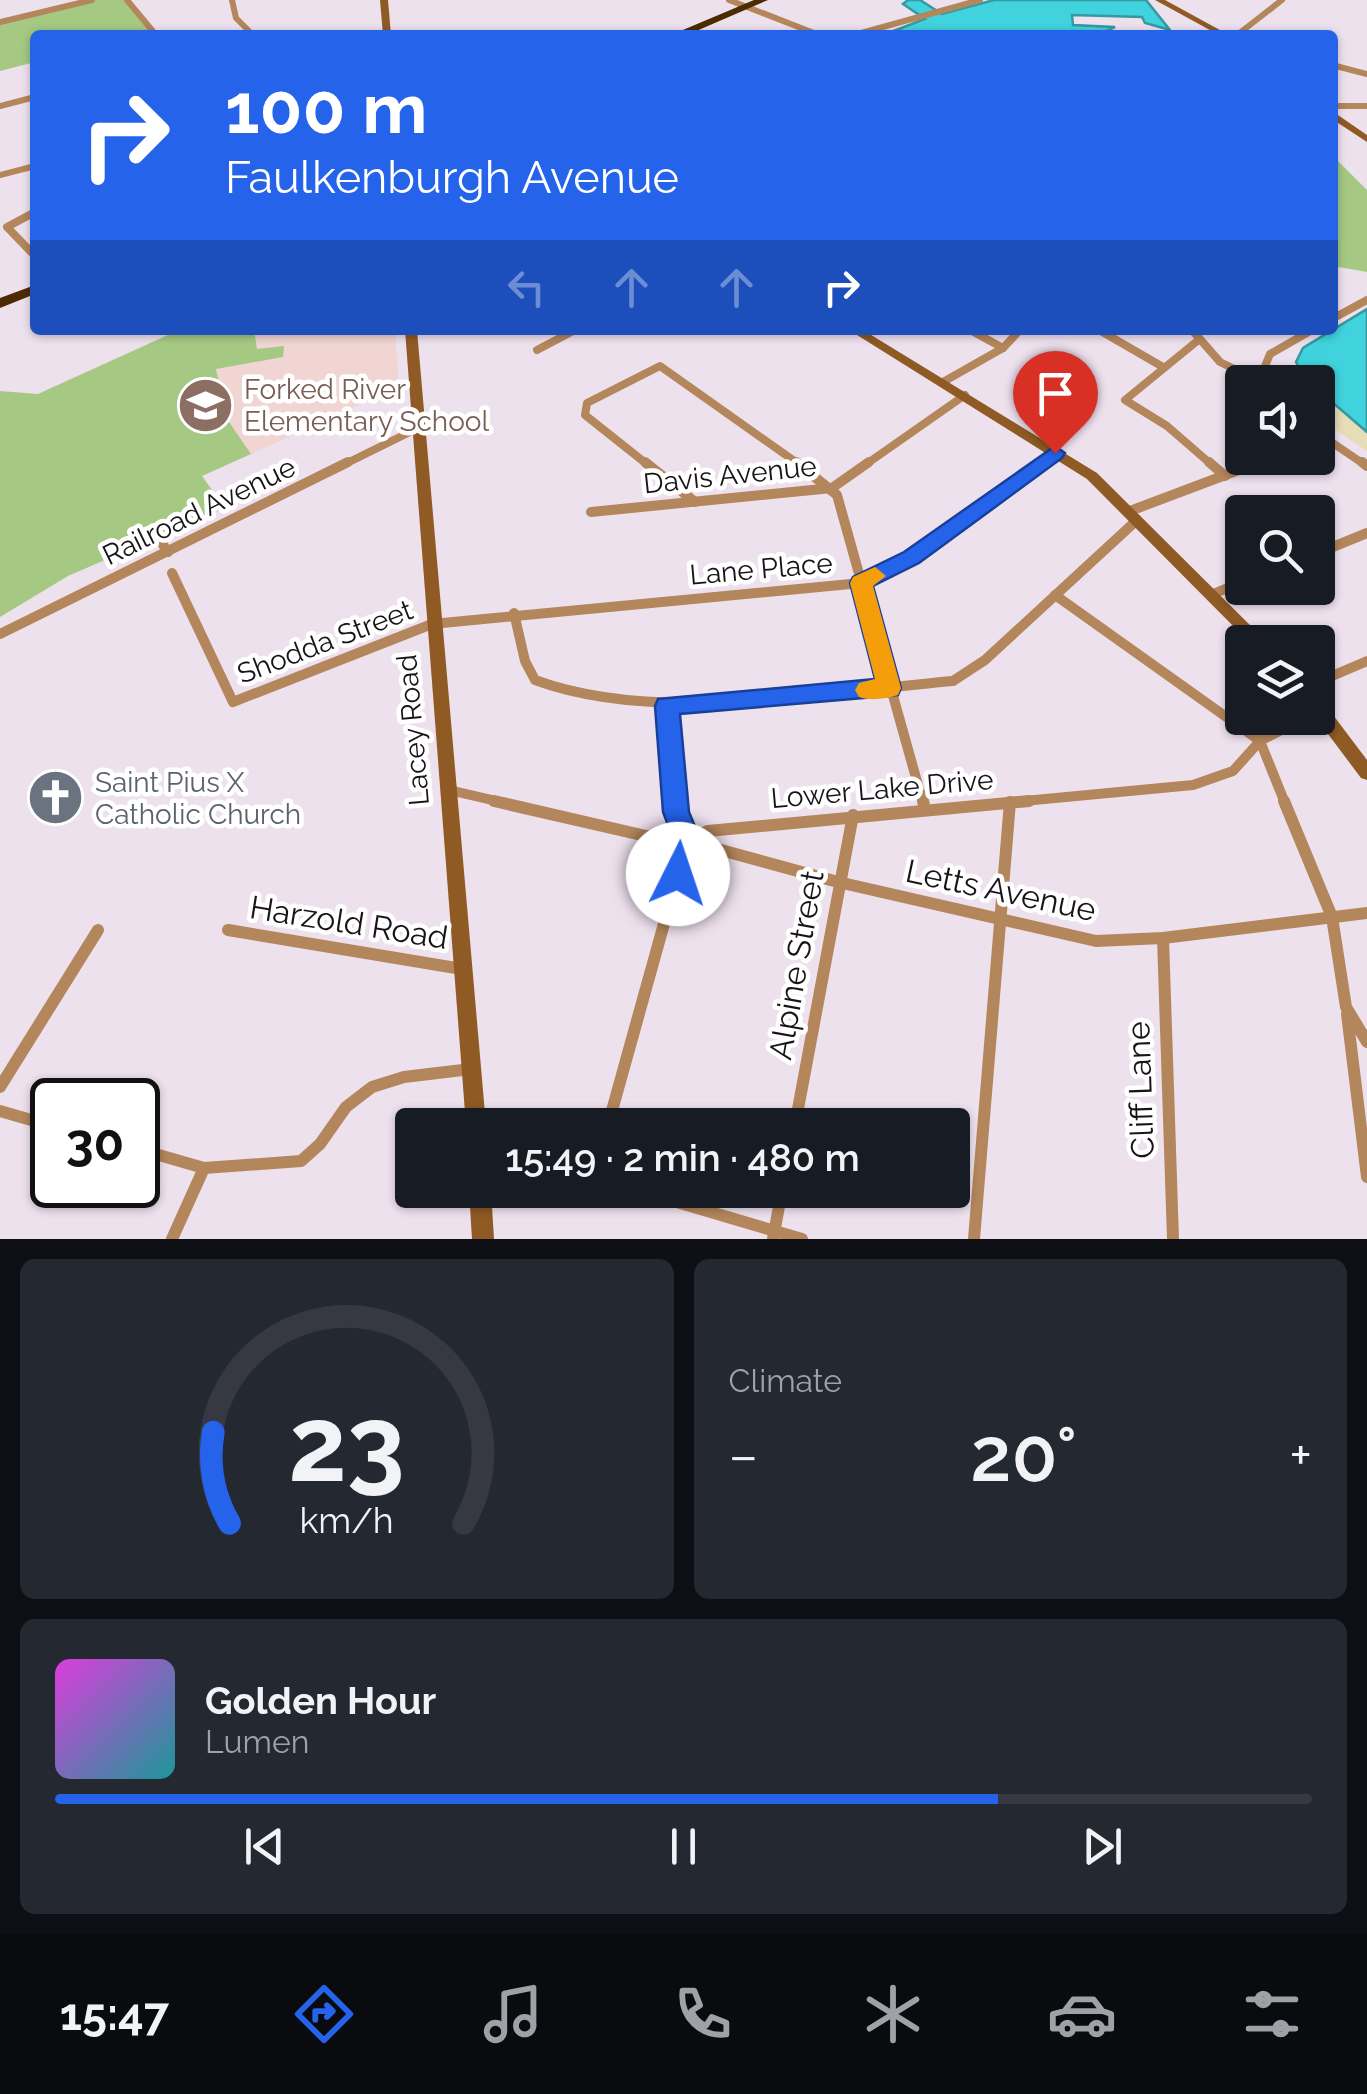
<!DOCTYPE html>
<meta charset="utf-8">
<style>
body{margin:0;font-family:Raleway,sans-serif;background:#242831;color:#f1f3f6;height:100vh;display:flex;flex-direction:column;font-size:38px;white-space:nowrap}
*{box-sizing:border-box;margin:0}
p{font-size:32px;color:#9ea1a6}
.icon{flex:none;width:55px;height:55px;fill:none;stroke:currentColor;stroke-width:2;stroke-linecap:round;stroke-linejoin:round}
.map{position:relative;height:1239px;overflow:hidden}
.drawer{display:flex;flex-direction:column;gap:20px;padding:20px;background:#0d0f14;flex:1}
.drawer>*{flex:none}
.hud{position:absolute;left:30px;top:30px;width:1308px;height:305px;border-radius:10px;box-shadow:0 2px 8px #0004;background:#2563eb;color:#fff;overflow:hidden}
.fabs{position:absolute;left:1225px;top:365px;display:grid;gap:20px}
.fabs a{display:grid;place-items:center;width:110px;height:110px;border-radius:10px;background:#171b24;box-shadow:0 2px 8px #0004;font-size:50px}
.speed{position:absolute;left:30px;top:1078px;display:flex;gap:20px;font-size:50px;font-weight:700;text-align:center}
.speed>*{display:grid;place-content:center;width:130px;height:130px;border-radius:50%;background:#171b24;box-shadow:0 2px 8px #0004;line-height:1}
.speed .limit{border:5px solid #111;border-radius:15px;background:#fff;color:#111}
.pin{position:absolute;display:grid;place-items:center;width:85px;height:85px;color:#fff;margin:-102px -42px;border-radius:50% 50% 50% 0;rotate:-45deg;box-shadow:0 0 10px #0007}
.pin .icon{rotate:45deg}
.me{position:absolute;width:110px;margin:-55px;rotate:4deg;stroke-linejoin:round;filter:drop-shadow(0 0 8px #0008)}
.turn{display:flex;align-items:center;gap:35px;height:210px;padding:0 30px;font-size:45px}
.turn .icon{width:130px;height:130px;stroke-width:2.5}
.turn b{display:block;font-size:70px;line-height:85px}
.lanes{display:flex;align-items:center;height:95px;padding:0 30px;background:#0003;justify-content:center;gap:50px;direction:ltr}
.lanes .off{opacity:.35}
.big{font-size:75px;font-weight:600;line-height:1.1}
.drawer .card{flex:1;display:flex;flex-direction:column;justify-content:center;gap:15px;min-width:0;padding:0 35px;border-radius:15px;background:#242831}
.drawer .dial{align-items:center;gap:0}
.dial svg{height:260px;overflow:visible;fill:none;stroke:#363941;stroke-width:7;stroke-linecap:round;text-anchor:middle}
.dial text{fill:#f1f3f6;stroke:none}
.song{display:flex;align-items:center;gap:30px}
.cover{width:120px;height:120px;border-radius:15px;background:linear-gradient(135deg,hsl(300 70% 55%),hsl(180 70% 35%))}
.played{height:10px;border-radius:5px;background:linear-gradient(90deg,#2563eb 75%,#363941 75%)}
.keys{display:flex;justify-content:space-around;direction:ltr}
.heat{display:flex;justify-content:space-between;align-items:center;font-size:55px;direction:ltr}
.drawer .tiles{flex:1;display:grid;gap:20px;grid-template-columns:1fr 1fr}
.card:last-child{grid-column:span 2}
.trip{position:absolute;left:395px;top:1108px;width:575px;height:100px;border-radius:10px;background:#171b24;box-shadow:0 2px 8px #0004;font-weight:600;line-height:100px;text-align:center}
.menu{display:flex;height:160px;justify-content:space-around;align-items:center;background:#090b0e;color:#9ea1a6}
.menu .icon{width:70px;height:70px}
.menu .on{color:#2563eb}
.menu b{font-size:45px;color:#f1f3f6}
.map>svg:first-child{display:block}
.education{fill:#f0d5d2}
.green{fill:#a5c982}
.sand{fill:#e6ddb7}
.water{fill:#40d3dd;stroke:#3499a2;stroke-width:2.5}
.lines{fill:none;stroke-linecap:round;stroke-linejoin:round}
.street-far3{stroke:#b4865b;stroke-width:6}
.street-far2{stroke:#b4865b;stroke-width:8}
.street-far1{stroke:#b4865b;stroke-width:10}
.street{stroke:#b4865b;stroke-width:12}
.secondary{fill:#8f5a23;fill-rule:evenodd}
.highway{fill:#4d2b02;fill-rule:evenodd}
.route{fill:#2563eb;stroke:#184099;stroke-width:2.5}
.slow{fill:#f59e0b}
.labels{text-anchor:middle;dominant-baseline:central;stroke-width:9;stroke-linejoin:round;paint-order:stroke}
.education-label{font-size:28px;fill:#785e54;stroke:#fff;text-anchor:start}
.street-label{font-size:28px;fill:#171317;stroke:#fff}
.worship-label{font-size:28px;fill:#5b616d;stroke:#fff;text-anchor:start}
.near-street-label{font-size:32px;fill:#171317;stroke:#fff}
</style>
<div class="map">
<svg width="1367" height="1239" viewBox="0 0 1367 1239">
<rect width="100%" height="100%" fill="#eee1ee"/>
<!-- education -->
<path class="education" d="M179 330H395L399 387 251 454 226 419 42 392Z"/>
<!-- green -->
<g class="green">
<path d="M87 0H126L153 35H35V62L0 71V21Z"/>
<path d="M1332 155 1367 190V272L1333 266Z"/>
<path d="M179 330H254L257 349 284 346 283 357 216 369 227 419 251 454 202 476 225 508 68 576 0 617V391L38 394Z"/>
</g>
<!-- sand -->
<path class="sand" d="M1318 390 1367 432V451L1318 418Z"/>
<!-- water -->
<g class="water">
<path d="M908 0H920L942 14 994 0H1146L1170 30 1145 23 1142 17 1072 15 1073 25 1115 27 1098 35H883L925 19 903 4Z"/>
<path d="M1367 309V432L1318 390V382L1305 379 1296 362 1303 348Z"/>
</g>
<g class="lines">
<!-- street-far3 -->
<g class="street-far3">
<path d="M127 0 156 35"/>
<path d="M232 0 236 18 253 35"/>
<path d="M729 0 819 35"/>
<path d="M0 22 92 0"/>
<path d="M854 35 980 0"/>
<path d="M1237 35 1282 0"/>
<path d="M1332 65 1367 74"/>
<path d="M0 106 35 97"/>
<path d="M1332 106H1367"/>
<path d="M0 175 35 166"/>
</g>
<!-- street-far2 -->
<g class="street-far2">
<path d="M35 212 7 227 35 256"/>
<path d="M1332 319 1367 300"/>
<path d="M970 330 1003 348"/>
<path d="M1099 330 1163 367"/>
<path d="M1192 330 1220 362 1259 381"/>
<path d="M1196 342 1125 400 1167 426 1212 465"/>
<path d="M537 350 575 330"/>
<path d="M1259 381 1270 354 1312 330"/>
<path d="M943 382 1003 348 1020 330"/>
<path d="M1318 433 1365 465"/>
<path d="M343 465 418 428"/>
<path d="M648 465 585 415 587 403 660 366 800 465"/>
<path d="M865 465 965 395"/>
<path d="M1039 465 1055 453"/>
<path d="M1253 465 1272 458"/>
</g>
<!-- street-far1 -->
<g class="street-far1">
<path d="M645 462 695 502"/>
<path d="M796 462 837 495 923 803"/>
<path d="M1209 462 1225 476"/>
<path d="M1362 462 1367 466"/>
<path d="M1130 511 1260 462"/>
<path d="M591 512 832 488 869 462"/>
<path d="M155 533 168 552"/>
<path d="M1318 553 1367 533"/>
<path d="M172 573 233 702 432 624 861 583 912 557 1042 462"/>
<path d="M1213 594 1242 582"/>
<path d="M1055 595 1260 741 1285 803"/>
<path d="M514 613 525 661 535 680C657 725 824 692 953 681L985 660 1137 520"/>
<path d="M0 634 348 462"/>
<path d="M1318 682 1367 661"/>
<path d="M667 706 675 803"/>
<path d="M449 790 505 803"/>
<path d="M1003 803 1193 785 1233 771 1260 741 1304 718"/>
</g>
<!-- street -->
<g class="street">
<path d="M494 801 646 836 687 841 708 831 1029 801"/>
<path d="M923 801 925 809"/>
<path d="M1284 801 1332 917 1346 1007 1367 1042"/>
<path d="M688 841 838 882 1096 941 1163 938 1367 913"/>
<path d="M228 930 462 969"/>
<path d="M1163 938 1173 1239"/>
<path d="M1347 1014 1367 1177"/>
<path d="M0 1087 98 930"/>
<path d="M0 1111 52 1126"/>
<path d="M608 1125 687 841 675 801"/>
<path d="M795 1125 853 815"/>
<path d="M138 1149 204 1168 301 1161 320 1144 346 1107 372 1087 404 1077 471 1069"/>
<path d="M636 1190 802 1239"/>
<path d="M172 1239 204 1168"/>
<path d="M773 1239 782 1190"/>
<path d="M974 1239 1010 802"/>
</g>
<!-- secondary -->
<g class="secondary">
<path d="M380 0H388L391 35H383Z"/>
<path d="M1155 0H1165L1229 35H1219Z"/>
<path d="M1332 111 1367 135V142L1332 119Z"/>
<path d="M405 330H417L486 1125H466Z"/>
<path d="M849 330H863L1097 473 1263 638 1265 642H1249L1087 479Z"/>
<path d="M1318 701 1324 703 1367 760V780L1361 778 1316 718Z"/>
<path d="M469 1190H491L494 1239H472Z"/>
</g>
<!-- highway -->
<g class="highway">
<path d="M754 0H768L687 35H671Z"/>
<path d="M35 285V294L0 308V298Z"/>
</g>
</g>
<!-- route -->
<path class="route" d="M1055 446 1065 453 1062 458 919 563 873 586 901 688 898 695 680 714 689 812 701 841 688 883 678 886 669 883 665 874 674 841 663 812 655 706 658 699 875 679 850 583 853 577 904 552Z"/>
<!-- slow -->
<path class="slow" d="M875 567 886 576 873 586 901 688 898 695C885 699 871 701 859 697L855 690 859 683 875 679 850 583 853 577Z"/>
<!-- icons -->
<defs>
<symbol id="school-disc" viewBox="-11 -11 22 22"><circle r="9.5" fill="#8d6e63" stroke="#fff"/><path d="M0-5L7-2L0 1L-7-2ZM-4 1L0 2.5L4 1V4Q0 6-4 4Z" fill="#fff"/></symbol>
<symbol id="church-disc" viewBox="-11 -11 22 22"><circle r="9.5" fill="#6b7280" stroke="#fff"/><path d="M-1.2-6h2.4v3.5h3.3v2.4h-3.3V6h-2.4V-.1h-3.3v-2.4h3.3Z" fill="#fff"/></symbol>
</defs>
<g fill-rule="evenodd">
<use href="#school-disc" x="174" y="374" width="63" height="63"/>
<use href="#church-disc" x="24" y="766" width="63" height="63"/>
</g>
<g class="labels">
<!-- education labels -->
<g class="education-label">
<text x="244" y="389">Forked River<tspan x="244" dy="32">Elementary School</tspan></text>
</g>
<!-- street labels -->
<g class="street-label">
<text transform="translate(730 475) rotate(-6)">Davis Avenue</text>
<text transform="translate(199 511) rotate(-26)">Railroad Avenue</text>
<text transform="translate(761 569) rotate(-5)">Lane Place</text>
<text transform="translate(325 642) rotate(-21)">Shodda Street</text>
<text transform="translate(413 730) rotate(-95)">Lacey Road</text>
<text transform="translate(882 789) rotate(-5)">Lower Lake Drive</text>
</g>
<!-- worship labels -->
<g class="worship-label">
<text x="95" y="782">Saint Pius X<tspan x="95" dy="32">Catholic Church</tspan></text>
</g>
<!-- near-street labels -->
<g class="near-street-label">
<text transform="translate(1001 890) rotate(12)">Letts Avenue</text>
<text transform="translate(349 922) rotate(9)">Harzold Road</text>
<text transform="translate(796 965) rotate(-80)">Alpine Street</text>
<text transform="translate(1140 1090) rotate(-92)">Cliff Lane</text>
</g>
</g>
</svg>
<div class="fabs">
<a><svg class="icon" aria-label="sound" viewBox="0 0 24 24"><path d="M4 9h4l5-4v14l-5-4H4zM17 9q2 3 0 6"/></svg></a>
<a><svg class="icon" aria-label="search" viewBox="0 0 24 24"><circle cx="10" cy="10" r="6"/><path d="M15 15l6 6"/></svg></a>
<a><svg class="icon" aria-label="layers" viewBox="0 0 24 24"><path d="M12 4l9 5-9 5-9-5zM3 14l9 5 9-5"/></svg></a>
</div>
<div class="speed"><div class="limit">30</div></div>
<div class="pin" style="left:1055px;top:453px;background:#d93025"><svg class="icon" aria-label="arrive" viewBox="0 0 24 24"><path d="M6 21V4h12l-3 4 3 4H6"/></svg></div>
<svg class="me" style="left:678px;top:874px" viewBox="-20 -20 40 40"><circle r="19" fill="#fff"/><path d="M0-13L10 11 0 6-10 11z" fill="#2563eb"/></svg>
<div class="trip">15:49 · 2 min · 480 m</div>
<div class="hud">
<div class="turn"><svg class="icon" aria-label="right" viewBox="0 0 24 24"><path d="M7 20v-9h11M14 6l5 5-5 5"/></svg><div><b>100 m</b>Faulkenburgh Avenue</div></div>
<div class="lanes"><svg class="icon off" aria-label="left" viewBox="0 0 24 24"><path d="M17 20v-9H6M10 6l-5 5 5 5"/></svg><svg class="icon off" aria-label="ahead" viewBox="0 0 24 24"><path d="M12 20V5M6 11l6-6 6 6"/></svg><svg class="icon off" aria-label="ahead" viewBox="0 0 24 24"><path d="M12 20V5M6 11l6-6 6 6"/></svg><svg class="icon" aria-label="right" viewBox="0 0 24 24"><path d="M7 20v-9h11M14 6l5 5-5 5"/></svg></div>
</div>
</div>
<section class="drawer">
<div class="tiles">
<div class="card dial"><svg viewBox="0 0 100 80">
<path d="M14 69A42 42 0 1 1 86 69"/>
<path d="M14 69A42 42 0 0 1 9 41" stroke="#2563eb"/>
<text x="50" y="56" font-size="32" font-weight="700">23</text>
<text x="50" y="72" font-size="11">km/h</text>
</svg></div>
<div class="card"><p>Climate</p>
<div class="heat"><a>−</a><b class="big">20°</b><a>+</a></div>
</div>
<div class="card">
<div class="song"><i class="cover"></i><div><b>Golden Hour</b><p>Lumen</p></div></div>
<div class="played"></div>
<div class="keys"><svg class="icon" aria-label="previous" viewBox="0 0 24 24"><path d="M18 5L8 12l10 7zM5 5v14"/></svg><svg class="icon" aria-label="pause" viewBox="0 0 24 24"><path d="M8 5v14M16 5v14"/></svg><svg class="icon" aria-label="next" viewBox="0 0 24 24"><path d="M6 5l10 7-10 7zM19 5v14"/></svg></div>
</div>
</div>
</section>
<nav class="menu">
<b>15:47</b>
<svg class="icon on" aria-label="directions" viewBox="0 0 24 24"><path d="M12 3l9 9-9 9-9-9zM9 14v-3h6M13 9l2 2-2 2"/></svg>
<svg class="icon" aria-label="music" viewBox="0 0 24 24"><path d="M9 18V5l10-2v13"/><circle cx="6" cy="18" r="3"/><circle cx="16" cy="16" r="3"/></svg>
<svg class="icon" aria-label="phone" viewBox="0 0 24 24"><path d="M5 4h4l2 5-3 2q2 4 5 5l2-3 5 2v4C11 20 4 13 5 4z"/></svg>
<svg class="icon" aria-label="climate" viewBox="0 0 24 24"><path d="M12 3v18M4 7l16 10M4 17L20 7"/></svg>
<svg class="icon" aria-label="car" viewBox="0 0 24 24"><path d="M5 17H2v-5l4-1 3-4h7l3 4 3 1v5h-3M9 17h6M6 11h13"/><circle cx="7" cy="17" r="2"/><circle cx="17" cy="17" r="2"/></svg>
<svg class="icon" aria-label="filters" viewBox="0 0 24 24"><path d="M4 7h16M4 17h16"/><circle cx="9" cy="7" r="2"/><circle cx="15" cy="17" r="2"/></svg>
</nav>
